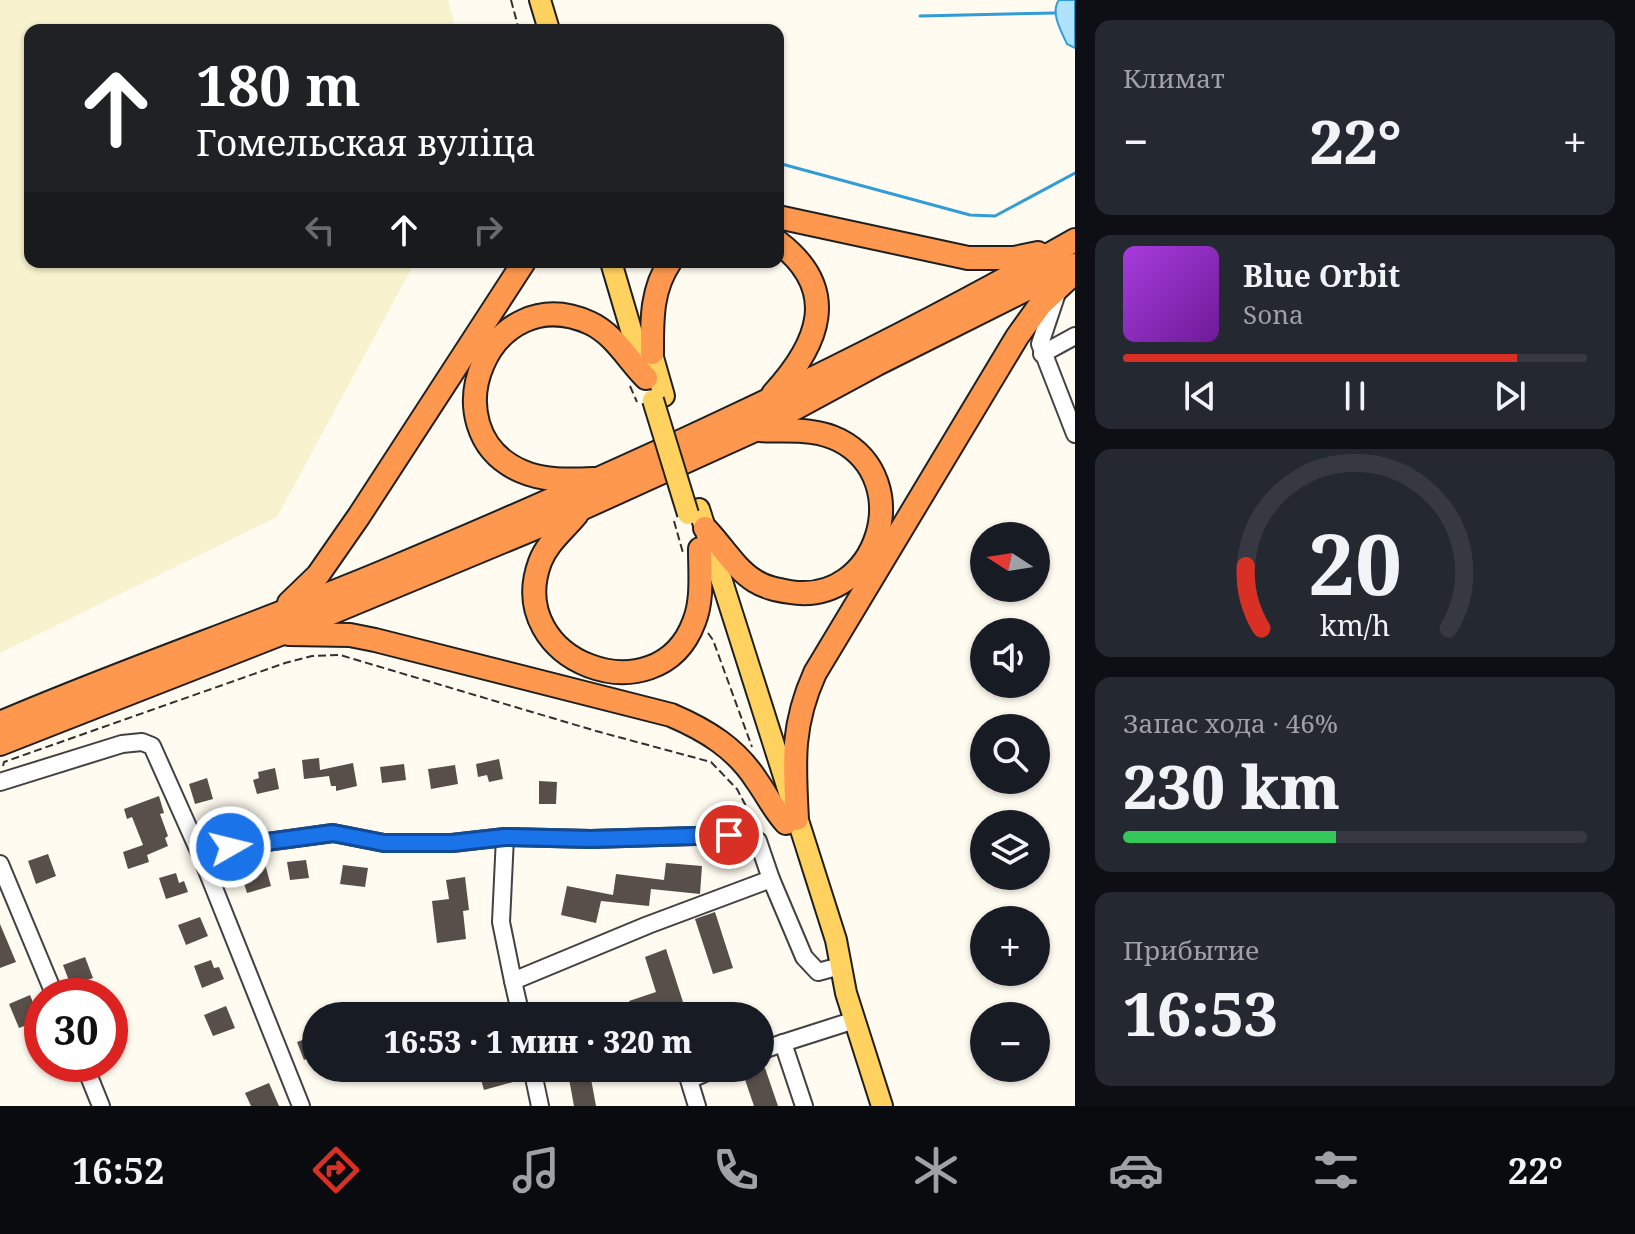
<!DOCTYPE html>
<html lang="ru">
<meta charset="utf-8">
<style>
body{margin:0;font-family:"Noto Serif",serif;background:#242831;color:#f1f3f6;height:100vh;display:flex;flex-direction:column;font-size:30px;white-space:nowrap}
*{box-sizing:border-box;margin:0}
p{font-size:26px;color:#9ea1a6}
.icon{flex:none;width:44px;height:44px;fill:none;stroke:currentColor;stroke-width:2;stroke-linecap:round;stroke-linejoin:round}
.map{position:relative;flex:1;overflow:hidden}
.sheet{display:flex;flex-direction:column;gap:20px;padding:20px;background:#0d0f14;width:560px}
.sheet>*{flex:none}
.top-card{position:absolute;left:24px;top:24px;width:760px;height:244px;border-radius:16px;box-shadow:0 2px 6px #0004;background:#202124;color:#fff;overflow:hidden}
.needle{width:52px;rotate:282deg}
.tools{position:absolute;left:970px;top:522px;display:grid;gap:16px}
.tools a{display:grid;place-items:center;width:80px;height:80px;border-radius:50%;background:#171b24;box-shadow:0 2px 6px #0004;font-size:40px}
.speed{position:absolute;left:24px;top:978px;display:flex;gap:16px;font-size:40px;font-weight:700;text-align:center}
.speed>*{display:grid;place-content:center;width:104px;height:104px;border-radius:50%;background:#171b24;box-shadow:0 2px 6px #0004;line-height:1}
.speed .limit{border:12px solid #d22;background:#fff;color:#111}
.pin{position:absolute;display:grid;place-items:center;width:68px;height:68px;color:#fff;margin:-34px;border:4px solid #fff;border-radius:50%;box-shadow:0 2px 8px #0007}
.me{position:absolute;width:88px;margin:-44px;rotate:82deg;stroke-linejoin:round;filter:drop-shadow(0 0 6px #0008)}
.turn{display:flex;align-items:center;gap:28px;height:168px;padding:0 40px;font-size:36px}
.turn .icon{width:104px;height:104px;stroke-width:2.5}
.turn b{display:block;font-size:56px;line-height:68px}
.lanes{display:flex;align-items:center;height:76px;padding:0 40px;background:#0003;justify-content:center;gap:40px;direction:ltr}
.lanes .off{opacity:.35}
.big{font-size:60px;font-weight:800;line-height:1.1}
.sheet .widget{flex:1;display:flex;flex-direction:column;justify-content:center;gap:12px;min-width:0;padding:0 28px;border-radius:16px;background:#242831}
.sheet .dial{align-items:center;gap:0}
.dial svg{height:208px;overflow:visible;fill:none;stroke:#363941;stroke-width:7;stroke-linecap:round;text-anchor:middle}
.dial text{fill:#f1f3f6;stroke:none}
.song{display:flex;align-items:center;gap:24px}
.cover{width:96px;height:96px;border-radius:12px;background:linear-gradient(135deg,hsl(280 70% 55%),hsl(280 70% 35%))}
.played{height:8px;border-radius:4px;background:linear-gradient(90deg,#d93025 85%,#363941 85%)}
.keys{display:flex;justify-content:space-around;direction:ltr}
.heat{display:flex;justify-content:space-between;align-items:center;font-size:44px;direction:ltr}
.charge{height:12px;border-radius:6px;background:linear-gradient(90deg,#34c759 46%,#363941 0)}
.trip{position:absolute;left:302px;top:1002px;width:472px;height:80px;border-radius:40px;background:#171b24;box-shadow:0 2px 6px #0004;font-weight:800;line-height:80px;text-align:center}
.tab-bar{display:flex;height:128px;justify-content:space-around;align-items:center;background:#090b0e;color:#9ea1a6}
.tab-bar .icon{width:56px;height:56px}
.tab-bar .current{color:#d93025}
.tab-bar b{font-size:36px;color:#f1f3f6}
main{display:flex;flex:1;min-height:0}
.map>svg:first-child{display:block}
.farmland{fill:#f8f2ce}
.water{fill:#b1e2fb;stroke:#329cd7;stroke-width:2}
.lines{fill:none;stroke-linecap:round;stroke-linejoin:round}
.stream{stroke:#329cd7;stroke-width:3}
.building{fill:#584f4a}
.minor-casing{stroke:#424242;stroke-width:20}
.major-casing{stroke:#202020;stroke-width:24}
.highway-casing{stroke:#202020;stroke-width:26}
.path{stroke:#313131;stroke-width:2;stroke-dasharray:8 4;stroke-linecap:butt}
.minor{stroke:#fff;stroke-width:16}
.major{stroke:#ffd260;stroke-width:20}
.highway{stroke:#ff984f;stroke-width:22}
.major-bridge-casing{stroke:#202020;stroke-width:24;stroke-linecap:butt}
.major-bridge{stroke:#ffd260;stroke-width:20}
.route-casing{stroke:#114b97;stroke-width:20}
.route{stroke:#1a73e8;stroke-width:14}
</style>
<main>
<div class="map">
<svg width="1075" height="1106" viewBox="0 0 1075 1106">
<rect width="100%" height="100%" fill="#fffbf0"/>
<!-- farmland -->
<path class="farmland" d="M0 0H448L456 30H30V262H415L277 517 0 653Z"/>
<!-- water -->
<path class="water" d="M1059 0H1075V48L1067 44C1061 31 1050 12 1059 0Z"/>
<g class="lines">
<!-- stream -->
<g class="stream">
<path d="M920 16 1055 13"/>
<path d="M778 163 970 215 995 216 1075 173"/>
</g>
</g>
<!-- building -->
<g class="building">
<path d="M319 758 320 770 353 763 357 786 336 791V786H331L329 776 304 779 302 760Z"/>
<path d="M499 759 503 779 489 782 487 775 478 777 476 764Z"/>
<path d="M404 764 406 780 382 783 380 767Z"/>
<path d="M455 765 458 784 431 789 428 769Z"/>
<path d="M275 768 279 789 257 794 253 780 259 778 258 772Z"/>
<path d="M207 778 213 799 195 804 189 784Z"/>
<path d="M539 781 557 782 556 804H539Z"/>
<path d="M159 796 164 813 160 814 168 836 165 838 168 846 147 855 149 862 128 869 123 852 143 845 132 817 127 819 124 809Z"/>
<path d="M48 854 56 876 36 884 28 861Z"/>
<path d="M306 860 309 878 290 880 287 862Z"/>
<path d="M666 863 702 866 700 894 651 889 649 906 601 901 596 923 561 915 567 886 613 895 616 874 664 880Z"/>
<path d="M265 864 271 886 247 893 240 871Z"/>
<path d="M343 865 368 868 365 887 340 884Z"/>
<path d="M176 873 179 883 184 881 188 892 166 899 159 878Z"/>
<path d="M465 877 469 910 463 911 466 939 437 943 432 901 449 899 446 880Z"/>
<path d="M715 912 733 968 713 974 695 919Z"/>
<path d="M200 917 208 936 186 945 178 925Z"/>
<path d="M0 924 16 962 0 968Z"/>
<path d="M666 949 683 1002 634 1016 629 1001 656 992 645 957Z"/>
<path d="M85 957 93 978 71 986 63 965Z"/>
<path d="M211 960 214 968 219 967 224 979 202 988 194 966Z"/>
<path d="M30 995 40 1020 19 1028 9 1004Z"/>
<path d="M226 1006 235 1028 213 1036 204 1015Z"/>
<path d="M316 1035V1055L304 1060 297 1042Z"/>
<path d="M499 1068H509L513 1082 484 1090 479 1073Z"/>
<path d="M567 1068H589L596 1106H574Z"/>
<path d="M741 1068H765L778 1106H754Z"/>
<path d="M269 1083 279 1106H251L245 1093Z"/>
</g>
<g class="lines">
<defs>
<g id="minor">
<path d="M1057 293 1040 344 1075 434"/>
<path d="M1042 354 1075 336"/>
<path d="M0 782 122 744 142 742 152 746 202 858 301 1106"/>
<path d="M202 858 230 847 333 833 384 843H452L505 837"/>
<path d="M0 864 55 996"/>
<path d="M513 981 501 922 505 837 591 839 729 835 758 841 771 879"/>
<path d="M521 1016 513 981 648 925 771 879 804 957 818 972 833 968"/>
<path d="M760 1051 783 1043"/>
<path d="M84 1064 101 1106"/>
<path d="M532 1068 540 1106"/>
<path d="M697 1106 689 1080 716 1068"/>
<path d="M804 1106 783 1043 855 1020"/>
</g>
<g id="major">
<path d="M540 0 549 30"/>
<path d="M611 262 645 377"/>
<path d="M652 354 664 396"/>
<path d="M699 509 836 940 846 993 882 1106"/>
</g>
<g id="highway">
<path d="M778 217 968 258H1014L1038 253"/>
<path d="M652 353C652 321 651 290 670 262"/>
<path d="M773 394C819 344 841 290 778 242"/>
<path d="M593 479C569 480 543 481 521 471 428 430 489 277 590 323 614 334 628 360 646 378"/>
<path d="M577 514C564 530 547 543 540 562 503 662 658 719 694 622 703 600 700 573 700 549"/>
<path d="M705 528C721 544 735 569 755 581 766 588 778 590 790 592 878 606 917 480 839 440 813 427 787 432 760 430"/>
<path d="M289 603 318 575 359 516 524 262"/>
<path d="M289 634 350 635 375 640 671 715C706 730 736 748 757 781 767 795 774 810 786 823"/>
<path d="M0 723C126 669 256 625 383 572 619 473 852 367 1075 240"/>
<path d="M0 744 283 633 581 509 755 430 877 364 1075 265"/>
<path d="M797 819C794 763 791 726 815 673L1017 337 1040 305 1073 274"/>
</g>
</defs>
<!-- minor casing -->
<use href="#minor" class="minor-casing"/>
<!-- major casing -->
<use href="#major" class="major-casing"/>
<!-- highway casing -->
<use href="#highway" class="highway-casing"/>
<!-- path -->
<g class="path">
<path d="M511 0 519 30"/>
<path d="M630 386 637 402"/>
<path d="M674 521 683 553"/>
<path d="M708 633 713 640 752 747"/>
<path d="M3 766 4 762 285 663 312 656 340 655 596 731 711 762 737 789 747 808 752 825"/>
</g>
<!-- minor -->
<use href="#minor" class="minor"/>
<!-- major -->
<use href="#major" class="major"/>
<!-- highway -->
<use href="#highway" class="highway"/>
<defs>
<path id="major-bridge" d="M653 400 688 514"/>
</defs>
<!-- major-bridge casing -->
<use href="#major-bridge" class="major-bridge-casing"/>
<!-- major-bridge -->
<use href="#major-bridge" class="major-bridge"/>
</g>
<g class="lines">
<defs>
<path id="route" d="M230 847 333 833 384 843H452L505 837 591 839 729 835"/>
</defs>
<!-- route casing -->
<use href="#route" class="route-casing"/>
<!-- route -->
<use href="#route" class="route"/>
</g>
</svg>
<div class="tools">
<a><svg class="needle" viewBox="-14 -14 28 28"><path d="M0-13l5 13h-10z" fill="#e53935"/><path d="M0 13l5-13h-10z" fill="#9ea1a6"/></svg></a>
<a><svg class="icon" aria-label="sound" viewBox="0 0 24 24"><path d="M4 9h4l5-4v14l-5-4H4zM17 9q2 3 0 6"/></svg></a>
<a><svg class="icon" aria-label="search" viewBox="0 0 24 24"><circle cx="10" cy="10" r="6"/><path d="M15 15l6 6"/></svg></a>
<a><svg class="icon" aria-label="layers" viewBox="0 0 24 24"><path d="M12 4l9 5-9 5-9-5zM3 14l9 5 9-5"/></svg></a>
<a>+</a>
<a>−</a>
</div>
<div class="speed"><div class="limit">30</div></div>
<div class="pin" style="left:729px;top:835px;background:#d93025"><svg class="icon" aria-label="arrive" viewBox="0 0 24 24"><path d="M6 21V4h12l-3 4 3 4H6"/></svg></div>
<svg class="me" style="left:230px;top:847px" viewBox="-20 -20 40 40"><circle r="17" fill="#1a73e8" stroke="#fff" stroke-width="3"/><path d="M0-11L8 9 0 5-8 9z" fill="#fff"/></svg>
<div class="trip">16:53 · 1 мин · 320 m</div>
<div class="top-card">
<div class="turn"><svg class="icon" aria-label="ahead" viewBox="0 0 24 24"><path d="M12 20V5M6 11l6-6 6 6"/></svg><div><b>180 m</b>Гомельская вуліца</div></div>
<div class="lanes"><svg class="icon off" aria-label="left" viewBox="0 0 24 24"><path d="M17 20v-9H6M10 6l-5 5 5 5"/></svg><svg class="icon" aria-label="ahead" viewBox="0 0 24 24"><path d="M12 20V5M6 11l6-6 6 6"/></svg><svg class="icon off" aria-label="right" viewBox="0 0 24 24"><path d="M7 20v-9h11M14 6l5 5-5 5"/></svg></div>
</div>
</div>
<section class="sheet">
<div class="widget"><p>Климат</p>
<div class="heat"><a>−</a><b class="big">22°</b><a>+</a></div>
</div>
<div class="widget">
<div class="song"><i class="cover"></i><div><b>Blue Orbit</b><p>Sona</p></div></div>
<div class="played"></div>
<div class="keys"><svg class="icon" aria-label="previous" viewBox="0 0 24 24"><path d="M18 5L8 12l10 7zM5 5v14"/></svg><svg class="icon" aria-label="pause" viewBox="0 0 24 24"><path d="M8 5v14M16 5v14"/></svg><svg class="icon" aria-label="next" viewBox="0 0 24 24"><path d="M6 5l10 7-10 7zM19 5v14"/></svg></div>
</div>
<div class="widget dial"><svg viewBox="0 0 100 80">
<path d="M14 69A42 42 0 1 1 86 69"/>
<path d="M14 69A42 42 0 0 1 8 45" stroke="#d93025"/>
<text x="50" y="56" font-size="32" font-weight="700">20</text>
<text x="50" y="72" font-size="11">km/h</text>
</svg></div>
<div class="widget"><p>Запас хода · 46%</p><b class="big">230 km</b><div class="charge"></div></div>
<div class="widget"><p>Прибытие</p><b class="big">16:53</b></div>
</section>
</main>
<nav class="tab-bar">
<b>16:52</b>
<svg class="icon current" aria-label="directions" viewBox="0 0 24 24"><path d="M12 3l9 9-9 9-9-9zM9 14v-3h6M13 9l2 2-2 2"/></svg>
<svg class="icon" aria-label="music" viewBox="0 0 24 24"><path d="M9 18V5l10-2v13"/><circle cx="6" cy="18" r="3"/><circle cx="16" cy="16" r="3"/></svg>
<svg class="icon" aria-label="phone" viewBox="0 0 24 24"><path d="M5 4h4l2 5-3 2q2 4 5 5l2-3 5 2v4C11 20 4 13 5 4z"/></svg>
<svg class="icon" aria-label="climate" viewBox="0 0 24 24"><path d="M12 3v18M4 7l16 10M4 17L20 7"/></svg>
<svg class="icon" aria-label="car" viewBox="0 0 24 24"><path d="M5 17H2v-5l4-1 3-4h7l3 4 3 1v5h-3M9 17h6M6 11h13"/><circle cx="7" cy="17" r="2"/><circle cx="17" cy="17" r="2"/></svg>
<svg class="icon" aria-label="filters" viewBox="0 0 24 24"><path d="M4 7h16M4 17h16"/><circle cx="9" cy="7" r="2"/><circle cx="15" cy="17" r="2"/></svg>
<b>22°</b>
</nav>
